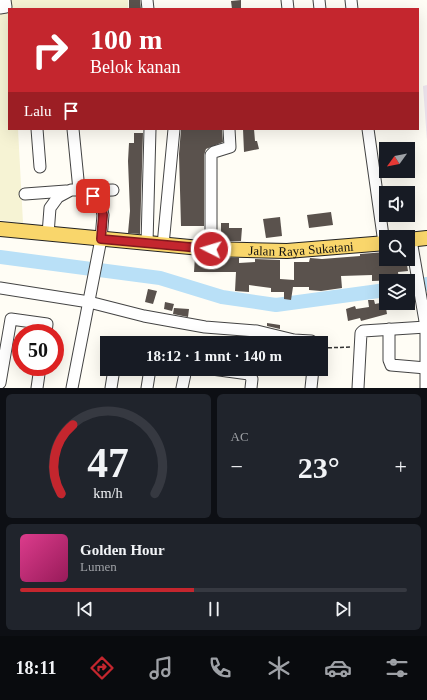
<!DOCTYPE html>
<html lang="id">
<meta charset="utf-8">
<style>
body{margin:0;font-family:"Times New Roman",serif;background:#20242c;color:#f1f3f6;height:100vh;display:flex;flex-direction:column;font-size:15px;white-space:nowrap}
*{box-sizing:border-box;margin:0}
p{font-size:13px;color:#9ea1a6}
.icon{flex:none;width:22px;height:22px;fill:none;stroke:currentColor;stroke-width:2;stroke-linecap:round;stroke-linejoin:round}
.map{position:relative;height:388px;overflow:hidden}
.panel{display:flex;flex-direction:column;gap:6px;padding:6px;background:#0d0f14;flex:1}
.panel>*{flex:none}
.top-card{position:absolute;left:8px;top:8px;width:411px;height:122px;border-radius:0px;box-shadow:0 4px 16px #0002;background:#c4262e;color:#fff;overflow:hidden}
.needle{width:26px;rotate:237deg}
.fabs{position:absolute;left:379px;top:142px;display:grid;gap:8px}
.fabs a{display:grid;place-items:center;width:36px;height:36px;border-radius:0px;background:#171b24;box-shadow:0 4px 16px #0002;font-size:20px}
.speed{position:absolute;left:12px;top:324px;display:flex;gap:8px;font-size:20px;font-weight:700;text-align:center}
.speed>*{display:grid;place-content:center;width:52px;height:52px;border-radius:50%;background:#171b24;box-shadow:0 4px 16px #0002;line-height:1}
.speed .limit{border:6px solid #d22;background:#fff;color:#111}
.pin{position:absolute;display:grid;place-items:center;width:34px;height:34px;color:#fff;margin:-17px;border-radius:8px;box-shadow:0 2px 6px #0006}
.me{position:absolute;width:44px;margin:-22px;rotate:275deg;stroke-linejoin:round;filter:drop-shadow(0 0 3px #0008)}
.turn{display:flex;align-items:center;gap:14px;height:84px;padding:0 16px;font-size:18px}
.turn .icon{width:52px;height:52px;stroke-width:2.5}
.turn b{display:block;font-size:28px;line-height:34px}
.then{display:flex;align-items:center;height:38px;padding:0 16px;background:#0003;gap:8px;font-size:15px}
.big{font-size:30px;font-weight:700;line-height:1.1}
.panel .card{flex:1;display:flex;flex-direction:column;justify-content:center;gap:6px;min-width:0;padding:0 14px;border-radius:6px;background:#20242c}
.panel .dial{align-items:center;gap:0}
.dial svg{height:104px;overflow:visible;fill:none;stroke:#363941;stroke-width:7;stroke-linecap:round;text-anchor:middle}
.dial text{fill:#f1f3f6;stroke:none}
.song{display:flex;align-items:center;gap:12px}
.cover{width:48px;height:48px;border-radius:6px;background:linear-gradient(135deg,hsl(330 70% 55%),hsl(330 70% 35%))}
.played{height:4px;border-radius:2px;background:linear-gradient(90deg,#c4262e 45%,#363941 45%)}
.keys{display:flex;justify-content:space-around;direction:ltr}
.heat{display:flex;justify-content:space-between;align-items:center;font-size:22px;direction:ltr}
.panel .tiles{flex:1;display:grid;gap:6px;grid-template-columns:1fr 1fr}
.card:last-child{grid-column:span 2}
.trip{position:absolute;left:100px;top:336px;width:228px;height:40px;border-radius:0px;background:#171b24;box-shadow:0 4px 16px #0002;font-weight:700;line-height:40px;text-align:center}
.dock{display:flex;height:64px;justify-content:space-around;align-items:center;background:#090b0e;color:#9ea1a6}
.dock .icon{width:28px;height:28px}
.dock .selected{color:#c4262e}
.dock b{font-size:18px;color:#f1f3f6}
.map>svg:first-child{display:block}
.industrial{fill:#eee6ef}
.farmland{fill:#f6f3d4}
.lines{fill:none;stroke-linecap:round;stroke-linejoin:round}
.river{stroke:#b9e0f7;stroke-width:14}
.building{fill:#5a524d}
.minor-casing{stroke:#444;stroke-width:13}
.major-casing{stroke:#222;stroke-width:16}
.path{stroke:#333;stroke-width:1.5;stroke-dasharray:4 2;stroke-linecap:butt}
.minor{stroke:#fff;stroke-width:11}
.major{stroke:#f9d66b;stroke-width:14}
.route-casing{stroke:#7f191e;stroke-width:10}
.route{stroke:#c4262e;stroke-width:7}
.labels{text-anchor:middle;dominant-baseline:central;stroke-width:4;stroke-linejoin:round;paint-order:stroke}
.street-label{font-size:13px;fill:#111;stroke:#fff}
</style>
<div class="map">
<svg width="427" height="388" viewBox="0 0 427 388">
<rect width="100%" height="100%" fill="#fffdf5"/>
<!-- industrial -->
<path class="industrial" d="M427 85V141L423 86Z"/>
<!-- farmland -->
<path class="farmland" d="M0 0H128V9H9V129H18L23 223 0 220Z"/>
<g class="lines">
<!-- river -->
<g class="river">
<path d="M0 257 160 278 222 297 276 305 386 290"/>
<path d="M408 287 427 284"/>
</g>
</g>
<!-- building -->
<g class="building">
<path d="M129 0H140L141 9H129Z"/>
<path d="M241 0V8L232 9 231 1Z"/>
<path d="M181 129H222L223 142 206 149 204 155V226H181L179 154Z"/>
<path d="M243 129H254L255 141H257L259 149 244 152Z"/>
<path d="M134 133H143L140 234 128 233 130 211 128 161 129 143H134Z"/>
<path d="M331 212 333 225 309 228 307 215Z"/>
<path d="M280 217 282 236 266 238 263 219Z"/>
<path d="M221 223H229V228H242L241 241H221Z"/>
<path d="M386 252V259H406L408 271 398 272 399 280 372 281V275L341 276 342 288 321 291 309 290V287H293L291 300 284 299V292H271V288L249 285V292L235 291 236 272H194L195 256 239 258V263L255 262V259L280 260V279L294 280V262H309L310 258 322 259 360 256V254Z"/>
<path d="M148 289 157 291 153 304 145 302Z"/>
<path d="M368 300H374L375 304 385 302 387 314 361 321 360 318 348 321 346 309 355 306 356 309 369 307Z"/>
<path d="M165 302 174 304 172 311 164 309Z"/>
<path d="M174 308 189 309 188 317 173 314Z"/>
<path d="M267 323 280 325V329L267 326Z"/>
</g>
<g class="lines">
<defs>
<g id="minor">
<path d="M147 0 148 9"/>
<path d="M287 0 288 9"/>
<path d="M319 0 320 9"/>
<path d="M351 0 352 9"/>
<path d="M0 8 6 7 5 0"/>
<path d="M37 129 40 167"/>
<path d="M73 129 79 190"/>
<path d="M368 129 384 243"/>
<path d="M87 191 113 190"/>
<path d="M25 194 66 191"/>
<path d="M48 234 50 208 58 197 71 190H84L100 200 103 215 101 239 72 388"/>
<path d="M411 240 426 327V388"/>
<path d="M147 243 150 129"/>
<path d="M163 245 174 129"/>
<path d="M211 249V155L214 152 230 147 229 129"/>
<path d="M0 288 89 302 144 316 205 327 257 331 294 340 311 341 314 343"/>
<path d="M389 329V360L391 365 426 368"/>
<path d="M212 369 249 374 252 379 251 388"/>
<path d="M0 383 11 319 47 324 46 333"/>
<path d="M37 388 40 367"/>
<path d="M111 388 114 369"/>
<path d="M147 388 150 369"/>
<path d="M182 388 186 369"/>
<path d="M311 388 313 369"/>
<path d="M358 388 361 333 363 331 426 327"/>
</g>
<g id="major">
<path id="s1" d="M0 229 211 249 287 251 386 243"/>
<path d="M408 240 427 238"/>
</g>
</defs>
<!-- minor casing -->
<use href="#minor" class="minor-casing"/>
<!-- major casing -->
<use href="#major" class="major-casing"/>
<!-- path -->
<path class="path" d="M322 348 352 347"/>
<!-- minor -->
<use href="#minor" class="minor"/>
<!-- major -->
<use href="#major" class="major"/>
</g>
<g class="lines">
<defs>
<path id="route" d="M93 196 100 200 103 215 101 239 211 249"/>
</defs>
<!-- route casing -->
<use href="#route" class="route-casing"/>
<!-- route -->
<use href="#route" class="route"/>
</g>
<g class="labels">
<!-- street labels -->
<g class="street-label">
<text stroke="none"><textPath href="#s1" startOffset="302">Jalan Raya Sukatani</textPath></text>
</g>
</g>
</svg>
<div class="fabs">
<a><svg class="needle" viewBox="-14 -14 28 28"><path d="M0-13l5 13h-10z" fill="#e53935"/><path d="M0 13l5-13h-10z" fill="#9ea1a6"/></svg></a>
<a><svg class="icon" aria-label="sound" viewBox="0 0 24 24"><path d="M4 9h4l5-4v14l-5-4H4zM17 9q2 3 0 6"/></svg></a>
<a><svg class="icon" aria-label="search" viewBox="0 0 24 24"><circle cx="10" cy="10" r="6"/><path d="M15 15l6 6"/></svg></a>
<a><svg class="icon" aria-label="layers" viewBox="0 0 24 24"><path d="M12 4l9 5-9 5-9-5zM3 14l9 5 9-5"/></svg></a>
</div>
<div class="speed"><div class="limit">50</div></div>
<div class="pin" style="left:93px;top:196px;background:#d93025"><svg class="icon" aria-label="arrive" viewBox="0 0 24 24"><path d="M6 21V4h12l-3 4 3 4H6"/></svg></div>
<svg class="me" style="left:211px;top:249px" viewBox="-20 -20 40 40"><circle r="17" fill="#c4262e" stroke="#fff" stroke-width="3"/><path d="M0-11L8 9 0 5-8 9z" fill="#fff"/></svg>
<div class="trip">18:12 · 1 mnt · 140 m</div>
<div class="top-card">
<div class="turn"><svg class="icon" aria-label="right" viewBox="0 0 24 24"><path d="M7 20v-9h11M14 6l5 5-5 5"/></svg><div><b>100 m</b>Belok kanan</div></div>
<div class="then">Lalu<svg class="icon" aria-label="arrive" viewBox="0 0 24 24"><path d="M6 21V4h12l-3 4 3 4H6"/></svg></div>
</div>
</div>
<section class="panel">
<div class="tiles">
<div class="card dial"><svg viewBox="0 0 100 80">
<path d="M14 69A42 42 0 1 1 86 69"/>
<path d="M14 69A42 42 0 0 1 23 16" stroke="#c4262e"/>
<text x="50" y="56" font-size="32" font-weight="700">47</text>
<text x="50" y="72" font-size="11">km/h</text>
</svg></div>
<div class="card"><p>AC</p>
<div class="heat"><a>−</a><b class="big">23°</b><a>+</a></div>
</div>
<div class="card">
<div class="song"><i class="cover"></i><div><b>Golden Hour</b><p>Lumen</p></div></div>
<div class="played"></div>
<div class="keys"><svg class="icon" aria-label="previous" viewBox="0 0 24 24"><path d="M18 5L8 12l10 7zM5 5v14"/></svg><svg class="icon" aria-label="pause" viewBox="0 0 24 24"><path d="M8 5v14M16 5v14"/></svg><svg class="icon" aria-label="next" viewBox="0 0 24 24"><path d="M6 5l10 7-10 7zM19 5v14"/></svg></div>
</div>
</div>
</section>
<nav class="dock">
<b>18:11</b>
<svg class="icon selected" aria-label="directions" viewBox="0 0 24 24"><path d="M12 3l9 9-9 9-9-9zM9 14v-3h6M13 9l2 2-2 2"/></svg>
<svg class="icon" aria-label="music" viewBox="0 0 24 24"><path d="M9 18V5l10-2v13"/><circle cx="6" cy="18" r="3"/><circle cx="16" cy="16" r="3"/></svg>
<svg class="icon" aria-label="phone" viewBox="0 0 24 24"><path d="M5 4h4l2 5-3 2q2 4 5 5l2-3 5 2v4C11 20 4 13 5 4z"/></svg>
<svg class="icon" aria-label="climate" viewBox="0 0 24 24"><path d="M12 3v18M4 7l16 10M4 17L20 7"/></svg>
<svg class="icon" aria-label="car" viewBox="0 0 24 24"><path d="M5 17H2v-5l4-1 3-4h7l3 4 3 1v5h-3M9 17h6M6 11h13"/><circle cx="7" cy="17" r="2"/><circle cx="17" cy="17" r="2"/></svg>
<svg class="icon" aria-label="filters" viewBox="0 0 24 24"><path d="M4 7h16M4 17h16"/><circle cx="9" cy="7" r="2"/><circle cx="15" cy="17" r="2"/></svg>
</nav>
